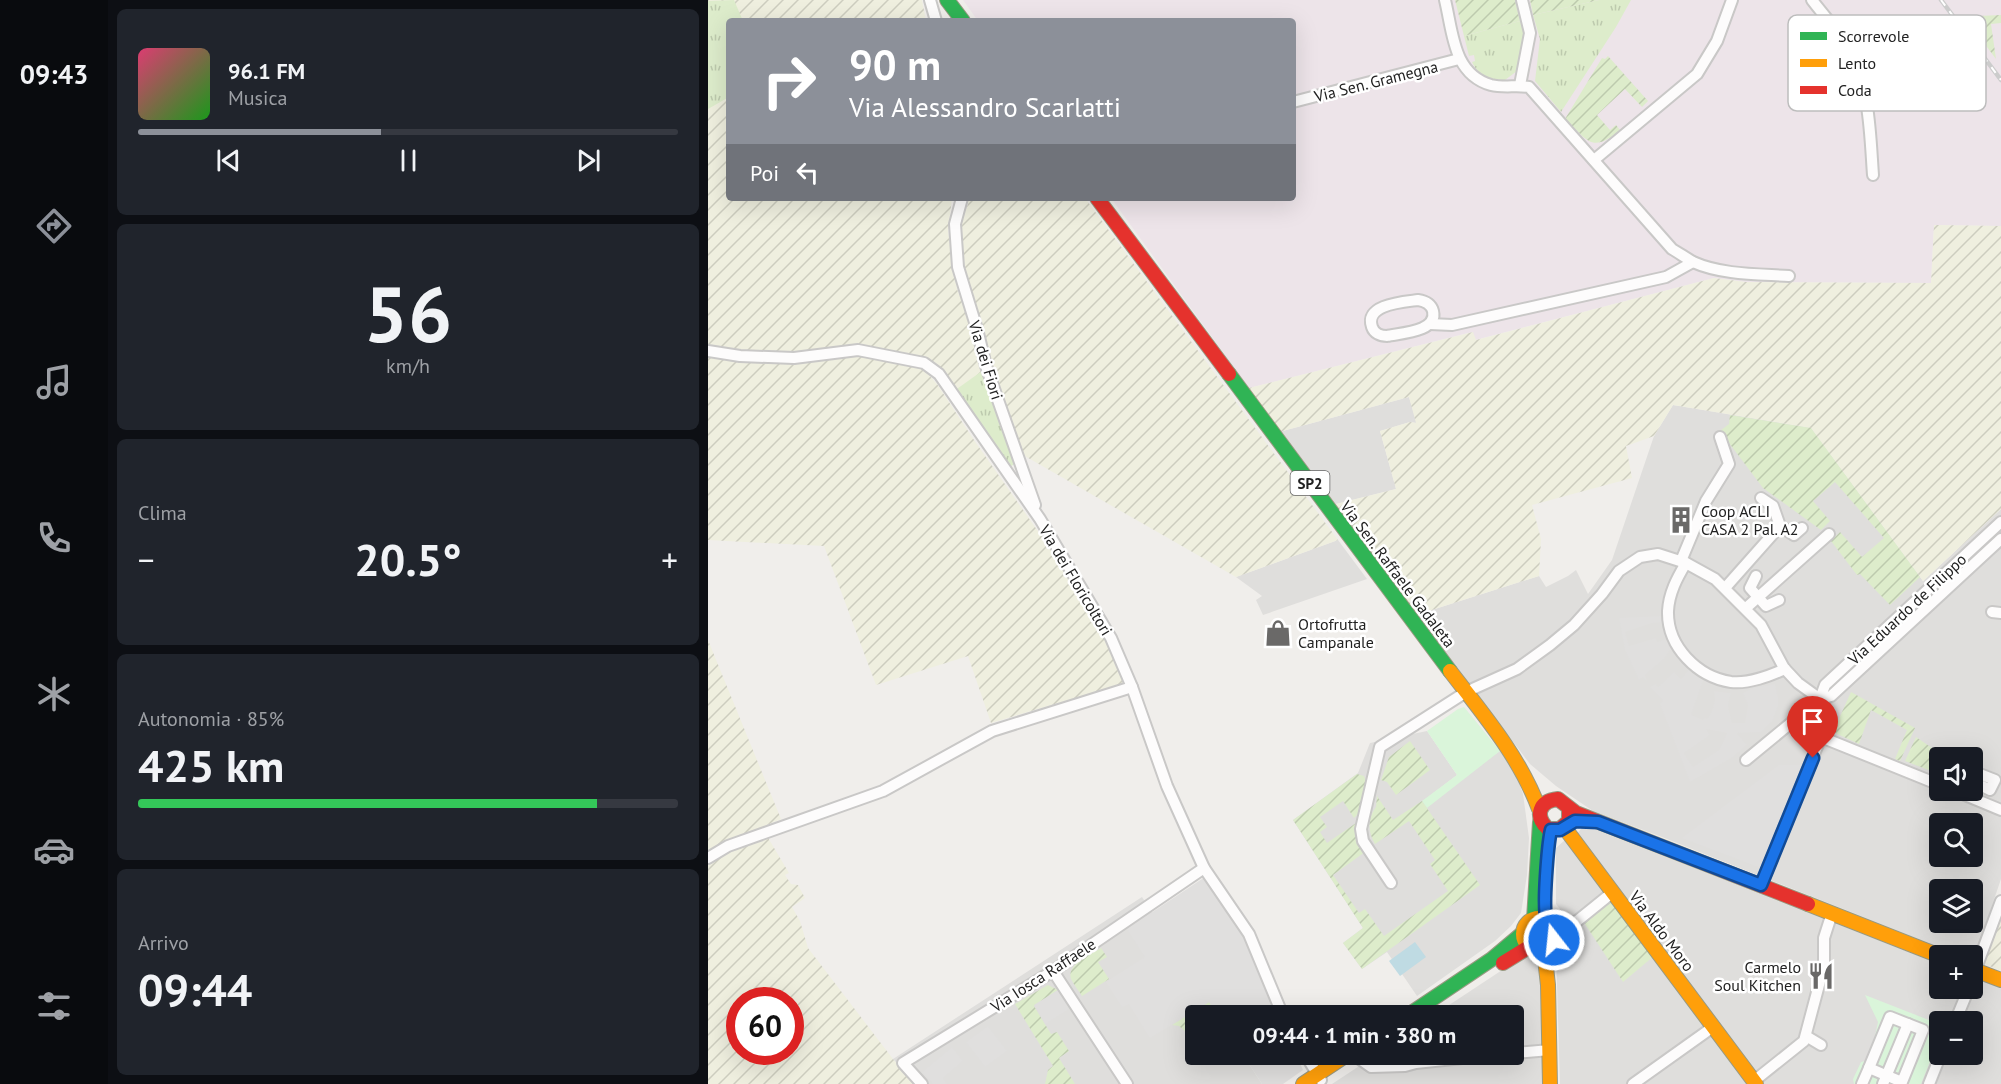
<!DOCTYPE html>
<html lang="it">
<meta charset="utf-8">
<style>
body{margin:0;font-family:"PT Sans",sans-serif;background:#20242c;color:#f1f3f6;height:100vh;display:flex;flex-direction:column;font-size:22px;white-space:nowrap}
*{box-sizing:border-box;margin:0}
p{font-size:20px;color:#9ea1a6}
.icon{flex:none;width:33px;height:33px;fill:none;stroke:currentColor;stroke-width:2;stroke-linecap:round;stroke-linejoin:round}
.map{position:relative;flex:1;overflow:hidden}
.panel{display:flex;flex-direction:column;gap:9px;padding:9px;background:#0d0f14;width:600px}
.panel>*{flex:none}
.guide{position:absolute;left:18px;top:18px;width:570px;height:183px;border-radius:6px;box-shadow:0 6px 24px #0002;background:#8c9099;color:#fff;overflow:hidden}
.tools{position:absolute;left:1221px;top:747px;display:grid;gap:12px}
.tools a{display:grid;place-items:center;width:54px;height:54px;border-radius:6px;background:#171b24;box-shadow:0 6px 24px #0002;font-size:30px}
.speed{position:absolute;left:18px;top:987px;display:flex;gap:12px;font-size:30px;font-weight:700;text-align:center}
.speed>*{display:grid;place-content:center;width:78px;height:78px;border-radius:50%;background:#171b24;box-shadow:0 6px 24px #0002;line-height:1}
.speed .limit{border:9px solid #d22;background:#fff;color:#111}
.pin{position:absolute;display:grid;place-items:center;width:51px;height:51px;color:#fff;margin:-62px -26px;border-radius:50% 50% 50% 0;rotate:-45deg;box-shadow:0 0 6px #0007}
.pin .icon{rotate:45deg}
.me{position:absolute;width:66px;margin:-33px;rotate:344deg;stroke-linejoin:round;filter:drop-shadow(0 0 4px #0008)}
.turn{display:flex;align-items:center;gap:21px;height:126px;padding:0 24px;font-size:27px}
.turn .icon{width:78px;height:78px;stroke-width:2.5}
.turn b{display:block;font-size:42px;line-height:51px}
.then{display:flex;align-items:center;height:57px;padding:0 24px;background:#0003;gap:12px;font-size:22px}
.big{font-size:45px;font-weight:700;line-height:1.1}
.panel .widget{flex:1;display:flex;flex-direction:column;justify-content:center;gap:9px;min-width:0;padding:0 21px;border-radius:9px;background:#20242c}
.panel .dial{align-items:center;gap:0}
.dial b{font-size:78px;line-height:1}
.song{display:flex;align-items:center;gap:18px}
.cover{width:72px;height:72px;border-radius:9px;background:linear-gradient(135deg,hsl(340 70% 55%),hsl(120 70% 35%))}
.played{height:6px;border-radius:3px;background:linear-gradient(90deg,#8c9099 45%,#363941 45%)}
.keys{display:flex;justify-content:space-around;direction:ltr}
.heat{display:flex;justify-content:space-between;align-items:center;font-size:33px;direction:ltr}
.charge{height:9px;border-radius:4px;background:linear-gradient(90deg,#34c759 85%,#363941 0)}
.trip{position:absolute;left:477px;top:1005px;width:339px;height:60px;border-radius:6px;background:#171b24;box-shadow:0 6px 24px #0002;font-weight:700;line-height:60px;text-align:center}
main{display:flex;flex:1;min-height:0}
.dock{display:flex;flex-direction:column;width:108px;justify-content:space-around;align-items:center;background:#090b0e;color:#9ea1a6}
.dock .icon{width:42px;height:42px}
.dock .selected{color:#8c9099}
.dock b{font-size:27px;color:#f1f3f6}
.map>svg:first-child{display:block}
.residential{fill:#dfdedc;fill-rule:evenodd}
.industrial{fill:#ede4e9}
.farmland{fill:url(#farmland-furrows);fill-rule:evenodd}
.grass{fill:url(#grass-tufts)}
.park{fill:#daf5da}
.garden{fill:url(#garden-furrows)}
.parking{fill:#e0dfde;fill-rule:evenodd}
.water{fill:#bfdbe3}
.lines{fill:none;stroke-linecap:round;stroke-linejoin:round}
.street-casing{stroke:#c9c8c7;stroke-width:14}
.fast-casing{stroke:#999a82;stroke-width:16}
.slow-casing{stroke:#999a82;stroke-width:16}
.jam-casing{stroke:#999a82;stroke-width:16}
.street{stroke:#fdfcfc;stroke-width:10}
.fast{stroke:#30b455;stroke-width:14}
.slow{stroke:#ff9f0a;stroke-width:14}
.jam{stroke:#e5322d;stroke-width:14}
.rail-casing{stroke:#ccc;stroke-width:4.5}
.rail{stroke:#fff;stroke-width:2;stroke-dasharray:7;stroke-linecap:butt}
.route-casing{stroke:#114b97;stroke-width:15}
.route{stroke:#1a73e8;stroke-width:10}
.labels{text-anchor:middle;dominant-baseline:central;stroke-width:5;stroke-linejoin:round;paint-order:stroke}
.shield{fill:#fff;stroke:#646464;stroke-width:1.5}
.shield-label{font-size:15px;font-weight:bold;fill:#222}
.street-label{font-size:16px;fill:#222;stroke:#fff}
.poi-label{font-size:16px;fill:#222;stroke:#fff;text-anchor:start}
.key{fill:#fff;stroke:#bdbdbd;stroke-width:1.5}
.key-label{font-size:16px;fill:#222}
</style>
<main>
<nav class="dock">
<b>09:43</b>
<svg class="icon selected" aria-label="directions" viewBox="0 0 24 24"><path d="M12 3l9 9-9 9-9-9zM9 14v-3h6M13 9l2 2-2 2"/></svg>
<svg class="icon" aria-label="music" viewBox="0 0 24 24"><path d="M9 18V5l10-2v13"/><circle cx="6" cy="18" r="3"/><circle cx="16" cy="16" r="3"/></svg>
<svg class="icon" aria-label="phone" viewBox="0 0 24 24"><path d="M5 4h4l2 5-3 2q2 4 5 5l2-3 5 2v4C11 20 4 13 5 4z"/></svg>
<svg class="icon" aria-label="climate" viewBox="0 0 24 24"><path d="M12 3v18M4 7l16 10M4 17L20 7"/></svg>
<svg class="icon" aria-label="car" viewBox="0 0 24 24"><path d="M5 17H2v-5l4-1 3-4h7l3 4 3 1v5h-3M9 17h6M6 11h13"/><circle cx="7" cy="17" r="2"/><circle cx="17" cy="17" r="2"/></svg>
<svg class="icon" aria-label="filters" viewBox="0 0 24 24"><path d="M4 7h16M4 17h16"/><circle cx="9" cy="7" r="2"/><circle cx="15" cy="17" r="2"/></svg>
</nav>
<section class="panel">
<div class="widget">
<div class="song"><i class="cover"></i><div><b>96.1 FM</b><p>Musica</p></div></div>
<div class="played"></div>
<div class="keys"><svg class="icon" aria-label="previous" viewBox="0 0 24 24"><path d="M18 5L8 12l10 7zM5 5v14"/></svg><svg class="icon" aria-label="pause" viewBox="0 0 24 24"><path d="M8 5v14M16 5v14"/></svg><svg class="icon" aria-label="next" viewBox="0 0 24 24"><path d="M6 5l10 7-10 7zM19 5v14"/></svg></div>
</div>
<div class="widget dial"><b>56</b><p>km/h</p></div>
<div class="widget"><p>Clima</p>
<div class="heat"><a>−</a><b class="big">20.5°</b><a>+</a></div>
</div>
<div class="widget"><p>Autonomia · 85%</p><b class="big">425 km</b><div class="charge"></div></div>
<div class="widget"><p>Arrivo</p><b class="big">09:44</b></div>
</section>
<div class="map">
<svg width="1293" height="1084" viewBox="0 0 1293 1084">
<defs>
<pattern id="farmland-furrows" width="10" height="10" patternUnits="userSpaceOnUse" patternTransform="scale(1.5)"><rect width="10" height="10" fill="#efefdf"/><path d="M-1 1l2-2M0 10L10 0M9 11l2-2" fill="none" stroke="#cdcdbf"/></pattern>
<pattern id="grass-tufts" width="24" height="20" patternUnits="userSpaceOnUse" patternTransform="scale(1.5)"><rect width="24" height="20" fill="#ddeccb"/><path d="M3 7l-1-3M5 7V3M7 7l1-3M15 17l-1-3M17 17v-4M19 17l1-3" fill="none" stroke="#bdcaae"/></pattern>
<pattern id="garden-furrows" width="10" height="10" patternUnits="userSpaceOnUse" patternTransform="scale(1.5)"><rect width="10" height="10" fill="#ddeccb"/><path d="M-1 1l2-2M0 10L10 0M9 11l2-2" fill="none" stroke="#bdcaae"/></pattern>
</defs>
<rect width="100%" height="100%" fill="#f0eeeb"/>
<!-- residential -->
<g class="residential">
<path d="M701 397 709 423 702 422 672 431 688 489 628 504 571 432Z"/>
<path d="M965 405 1103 428 1215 581 1293 509V879L1265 961 1264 956 1251 955 954 837 885 811 848 786 822 764 708 615 831 576 838 587 860 576 868 570 880 594 904 560 946 436ZM1232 758H1264V790H1232ZM1232 824H1264V856H1232ZM1232 890H1264V922H1232Z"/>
<path d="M630 540 659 579 555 615 548 600 554 596 528 577Z"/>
<path d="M719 731 749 775 715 801 792 751 809 777 815 794 821 838 819 875 813 913 803 926 787 941 709 996 679 952 654 969 635 943 655 928 585 820 650 773 662 743Z"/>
<path d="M876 825 1231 964 1232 988H1264L1265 977 1293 988V1084H1055L869 834ZM1232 1022H1264V1054H1232Z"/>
<path d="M857 840 1040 1084H852L848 951 850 947 857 942 860 919 848 904V848Z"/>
<path d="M434 897 510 1015 488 1016V1054L535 1055 554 1084H207L185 1059Z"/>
<path d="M823 951 832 955 834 960 836 1084H624L668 1055 806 1054V1016L726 1015Z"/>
</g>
<!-- industrial -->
<path class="industrial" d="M255 0H1293V226L1226 225 1223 283 1038 282 1006 278 767 340 764 332 541 388 403 198H585V21H270Z"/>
<!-- farmland -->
<g class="farmland">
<path d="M0 0H214L218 21H21V198H244L240 231 249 289 265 330 308 463 232 370 208 361 229 384 266 440 374 594 399 637 418 683 283 723 260 656 168 685 116 546 0 540Z"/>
<path d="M259 198H377L630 540 528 577 315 455 280 360 276 333 254 266 253 224 260 204Z"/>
<path d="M1226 225 1293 226V509L1215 581 1103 428 965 405 946 436 918 446 924 478 824 505 833 539 831 576 708 615 628 504 688 489 672 431 702 422 708 423 701 397 571 432 541 388 765 332 768 340 1006 278 1038 282 1223 283Z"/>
<path d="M0 640 73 819 0 850Z"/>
<path d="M59 836 81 873 77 875 83 884 90 885 97 898 84 907 92 921 100 948 185 1059 207 1084H0V861L19 850ZM32 1000H82V1052H32Z"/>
<path d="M1293 916V971L1275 963Z"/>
</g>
<!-- grass -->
<g class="grass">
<path d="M26 0 35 21H21V97L0 109V1Z"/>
<path d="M891 0H923L908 27 853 112 827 81 832 39 825 15Z"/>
<path d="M812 21 817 37 809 71 797 80C783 80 770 76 764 62L767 61 766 55 761 56 756 36Z"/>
<path d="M274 371 308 463 300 468 246 391Z"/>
</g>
<!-- park -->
<g class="park">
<path d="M756 707 792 751 719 808 714 801 749 775 719 731 750 709Z"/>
<path d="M1157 995 1231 1024V1039L1213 1084H1146L1145 1079 1153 1062 1162 1060 1170 1022Z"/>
</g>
<!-- garden -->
<g class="garden">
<path d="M747 0H807L812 21 756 36Z"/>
<path d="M822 0H891L825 15Z"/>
<path d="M1293 15V23L1283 24 1288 59 1261 23 1270 16Z"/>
<path d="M900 56 940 101 934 107 917 89 889 115 902 130 908 125 912 130C883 155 879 139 857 119L894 58 897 59Z"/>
<path d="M1022 415 1103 428 1212 577 1182 605 1152 574 1149 575 1123 541 1132 532 1154 557 1176 538 1127 482 1105 501 1122 521 1113 530 1055 488 1012 431 1021 424Z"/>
<path d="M1143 692 1207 728 1192 761 1187 759 1199 730 1163 710 1151 744 1125 732Z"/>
<path d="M1208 737 1237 757 1232 758 1231 774 1197 761Z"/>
<path d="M702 741 722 770 688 795 679 782 673 780 681 757Z"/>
<path d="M649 774 656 776 658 781 651 813 646 818 635 801 612 817 619 827 612 832 619 843 648 823V835L657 852 625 875 651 913 657 909 676 936 740 891 722 864 727 860 701 821 667 844C660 832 659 819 668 807L669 796 685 820 714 801 772 885 654 969 635 943 655 928 585 820Z"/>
<path d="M901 898 946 956 915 982 875 921Z"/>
<path d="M393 948 399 957 390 962 401 979 374 996C371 991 366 985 363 979 358 964 384 954 393 948Z"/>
<path d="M340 985 350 990 326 1006 343 1034 349 1032 361 1051 351 1058 367 1084H337L340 1070 345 1066 307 1004Z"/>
<path d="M501 1002 510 1015 488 1016 487 1026 478 1032 471 1026 464 1025Z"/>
</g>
<!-- parking -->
<g class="parking">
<path d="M955 616 956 622 944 623 917 632 921 646 948 638 949 642 960 639 963 649 956 659 937 675 939 681 935 677 931 680 917 650 911 618Z"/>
<path d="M982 668 996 678 983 715 995 720 997 718 999 719 1004 711 1007 700 1006 691 1023 693 1020 705 1024 723H1037L1040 705 1035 693 1045 688 1067 684 1070 698V706L1064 722 1053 732 1029 733 1039 745 1025 757 982 782 952 704 955 700 942 687 948 684 950 687 966 672 973 679ZM998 729 1019 733 1011 750 985 767 976 753 1002 735Z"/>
<path d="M1071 765H1099L1053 868 974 838Z"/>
<path d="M497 877 536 936 570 1015H510L501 1002 442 1038 421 1004 414 1007 398 982 437 957 419 929Z"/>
<path d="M350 990 361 1009 337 1024 326 1005Z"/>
<path d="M280 1026 299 1051 277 1067 258 1042Z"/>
<path d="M244 1047 255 1061 235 1078 239 1084H225L214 1072Z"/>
<path d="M535 1055H588L595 1070 575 1084H554Z"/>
</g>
<!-- water -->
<path class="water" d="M707 942 718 957 692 976 681 961Z"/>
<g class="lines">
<defs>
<g id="street">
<path d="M222 0 228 21"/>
<path d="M737 0C745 33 745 74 783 85 795 88 809 85 821 87L964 249C971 253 978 258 985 262 1014 275 1050 274 1081 276"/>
<path d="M1104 0C1117 17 1133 34 1142 53 1162 90 1162 134 1165 175"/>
<path d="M812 85 822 33 814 0"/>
<path d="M585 102 751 59"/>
<path d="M886 160 989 74 1009 41 1024 0"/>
<path d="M254 198 247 224 250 267 269 329 278 366 327 505"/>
<path d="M710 300C717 301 723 304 725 311 730 332 692 333 679 336 672 336 666 333 664 327 656 304 696 302 710 300Z"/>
<path d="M722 324 744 325 958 277 985 262"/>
<path d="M0 351 32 356 86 358 150 350 216 363 231 374 332 519 403 638 424 687 459 786 496 868 541 934 575 1016"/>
<path d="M1072 526 1086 535 1094 528"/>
<path d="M973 561 998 501 1021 464 1012 437"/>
<path d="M978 563C969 578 961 593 960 611 959 647 990 677 1023 682 1041 684 1061 676 1077 669"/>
<path d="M1048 576 1042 588 1058 606 1071 600"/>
<path d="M1017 588 1072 526 1065 506 1053 498"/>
<path d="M1038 608 1121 534"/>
<path d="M1284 612 1293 613"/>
<path d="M1113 737 1232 785"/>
<path d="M1038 760 1112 699 1123 696 1293 539"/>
<path d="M1264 783 1269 773 1287 780 1282 790 1274 786"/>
<path d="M1245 790 1293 810"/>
<path d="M0 858 20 846 175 791 284 731 424 687"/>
<path d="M683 883 655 841 653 829 672 747 758 692 809 669 842 645 866 625 894 594 911 571 932 557 950 554 978 563 1007 579 1053 625 1076 668 1090 683 1112 699"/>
<path d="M1053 885 1113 737 1112 699 1117 685 1293 522"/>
<path d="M847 936 853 934 905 892"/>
<path d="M345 971 419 1084"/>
<path d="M1264 979 1293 901"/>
<path d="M1247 1022 1261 988"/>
<path d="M1098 1036 1113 1045"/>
<path d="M806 1053 842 1050"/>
<path d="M597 1054 613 1080"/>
<path d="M649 1057 663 1067 697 1066 708 1063 792 1054"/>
<path d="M1046 1081 1096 1041 1116 966V938L1124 913"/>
<path d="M214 1084 195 1063 345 971 496 868"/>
<path d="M925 1084 1005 1027"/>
<path d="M1154 1084 1161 1068"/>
<path d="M1175 1084 1200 1024"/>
<path d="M1191 1084 1194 1082 1215 1030 1182 1017 1161 1068 1194 1082"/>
<path d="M1221 1084 1233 1054"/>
</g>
<g id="fast">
<path d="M239 0 255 21"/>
<path d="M521 374 742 671"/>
<path d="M826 919 832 822"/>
<path d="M699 1016 784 959 815 933"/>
</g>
<g id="slow">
<path d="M742 671C775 714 812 757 831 809"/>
<path d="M856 827 1048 1084"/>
<path d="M1100 904 1232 956"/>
<circle cx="831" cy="934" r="16"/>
<path d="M836 950 840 985 842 1084"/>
<path d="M1264 969 1293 980"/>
<path d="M595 1084 640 1054"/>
</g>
<g id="jam">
<path d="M389 198 521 374"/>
<path d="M861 809V821L852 829H840C826 816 831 801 850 799L868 813 1100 904"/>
<path d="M795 963 821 947"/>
</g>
</defs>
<!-- street casing -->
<use href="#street" class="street-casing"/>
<!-- fast casing -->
<use href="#fast" class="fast-casing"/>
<!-- slow casing -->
<use href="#slow" class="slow-casing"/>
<!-- jam casing -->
<use href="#jam" class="jam-casing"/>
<!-- street -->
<use href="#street" class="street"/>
<!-- fast -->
<use href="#fast" class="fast"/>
<!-- slow -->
<use href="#slow" class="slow"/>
<!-- jam -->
<use href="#jam" class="jam"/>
<defs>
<path id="rail" d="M1233 0 1293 80"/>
</defs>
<!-- rail casing -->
<use href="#rail" class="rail-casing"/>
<!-- rail -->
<use href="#rail" class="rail"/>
</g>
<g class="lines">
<defs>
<path id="route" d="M846 940 847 931C845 926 842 924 839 920 834 910 840 843 843 830H852L867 821 890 822 1053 885 1105 758"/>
</defs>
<!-- route casing -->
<use href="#route" class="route-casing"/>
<!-- route -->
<use href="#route" class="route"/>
</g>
<!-- icons -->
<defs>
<symbol id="building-bare" viewBox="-9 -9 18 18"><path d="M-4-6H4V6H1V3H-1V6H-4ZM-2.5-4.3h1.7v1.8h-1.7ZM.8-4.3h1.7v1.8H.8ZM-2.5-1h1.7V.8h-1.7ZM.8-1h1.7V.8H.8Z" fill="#6a6968" stroke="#fff" stroke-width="2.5" paint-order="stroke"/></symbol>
<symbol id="shop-bare" viewBox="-9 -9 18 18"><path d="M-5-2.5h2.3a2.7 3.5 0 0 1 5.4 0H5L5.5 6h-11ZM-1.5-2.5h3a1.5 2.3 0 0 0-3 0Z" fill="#6a6968" stroke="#fff" stroke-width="2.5" paint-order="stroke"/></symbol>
<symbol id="restaurant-bare" viewBox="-9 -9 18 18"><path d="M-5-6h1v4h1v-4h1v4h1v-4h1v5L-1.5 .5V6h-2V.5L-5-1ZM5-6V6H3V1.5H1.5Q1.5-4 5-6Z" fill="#6a6968" stroke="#fff" stroke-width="2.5" paint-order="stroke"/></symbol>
</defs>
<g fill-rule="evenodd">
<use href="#building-bare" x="954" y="501" width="38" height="38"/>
<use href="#shop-bare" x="551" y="614" width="38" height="38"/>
<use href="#restaurant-bare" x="1094" y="957" width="38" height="38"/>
</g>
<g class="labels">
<!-- shield labels -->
<rect class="shield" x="582.5" y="471" width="39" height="24" rx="4.5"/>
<g class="shield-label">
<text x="602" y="483">SP2</text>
</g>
<!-- street labels -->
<g class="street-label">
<text transform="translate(668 81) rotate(-14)">Via Sen. Gramegna</text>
<text transform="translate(278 360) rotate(73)">Via dei Fiori</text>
<text transform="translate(690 574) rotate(53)">Via Sen. Raffaele Gadaleta</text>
<text transform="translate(368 580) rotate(59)">Via dei Floricoltori</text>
<text transform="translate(1199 609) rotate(-43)">Via Eduardo de Filippo</text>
<text transform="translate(954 931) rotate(53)">Via Aldo Moro</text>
<text transform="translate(335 975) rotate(-33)">Via Iosca Raffaele</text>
</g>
<!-- poi labels -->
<g class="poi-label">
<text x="993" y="511">Coop ACLI<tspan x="993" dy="18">CASA 2 Pal. A2</tspan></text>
<text x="590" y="624">Ortofrutta<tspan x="590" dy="18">Campanale</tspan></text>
<text x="1093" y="967" text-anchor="end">Carmelo<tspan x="1093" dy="18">Soul Kitchen</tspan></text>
</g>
</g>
<!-- legend -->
<rect x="1080" y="15" width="198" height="96" rx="9" class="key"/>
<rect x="1092" y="32" width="27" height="8" fill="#30b455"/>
<rect x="1092" y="59" width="27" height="8" fill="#ff9f0a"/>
<rect x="1092" y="86" width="27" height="8" fill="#e5322d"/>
<g class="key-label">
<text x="1130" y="42">Scorrevole</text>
<text x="1130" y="69">Lento</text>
<text x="1130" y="96">Coda</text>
</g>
</svg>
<div class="tools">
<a><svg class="icon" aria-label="sound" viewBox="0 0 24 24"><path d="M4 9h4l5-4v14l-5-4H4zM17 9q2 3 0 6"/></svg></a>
<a><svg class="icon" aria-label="search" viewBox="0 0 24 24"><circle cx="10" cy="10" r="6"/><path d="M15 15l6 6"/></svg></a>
<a><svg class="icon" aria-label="layers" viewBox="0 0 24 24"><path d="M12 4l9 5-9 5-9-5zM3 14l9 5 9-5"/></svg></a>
<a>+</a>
<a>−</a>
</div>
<div class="speed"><div class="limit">60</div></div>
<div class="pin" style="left:1105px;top:758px;background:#d93025"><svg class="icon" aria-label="arrive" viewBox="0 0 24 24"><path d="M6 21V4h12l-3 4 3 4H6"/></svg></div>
<svg class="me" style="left:846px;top:940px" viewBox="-20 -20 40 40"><circle r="17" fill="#1a73e8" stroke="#fff" stroke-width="3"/><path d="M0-11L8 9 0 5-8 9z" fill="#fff"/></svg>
<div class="trip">09:44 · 1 min · 380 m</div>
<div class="guide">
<div class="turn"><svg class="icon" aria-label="right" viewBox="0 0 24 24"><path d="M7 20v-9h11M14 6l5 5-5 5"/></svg><div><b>90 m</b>Via Alessandro Scarlatti</div></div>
<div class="then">Poi<svg class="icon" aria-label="left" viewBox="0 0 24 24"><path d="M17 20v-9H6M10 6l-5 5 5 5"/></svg></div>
</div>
</div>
</main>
